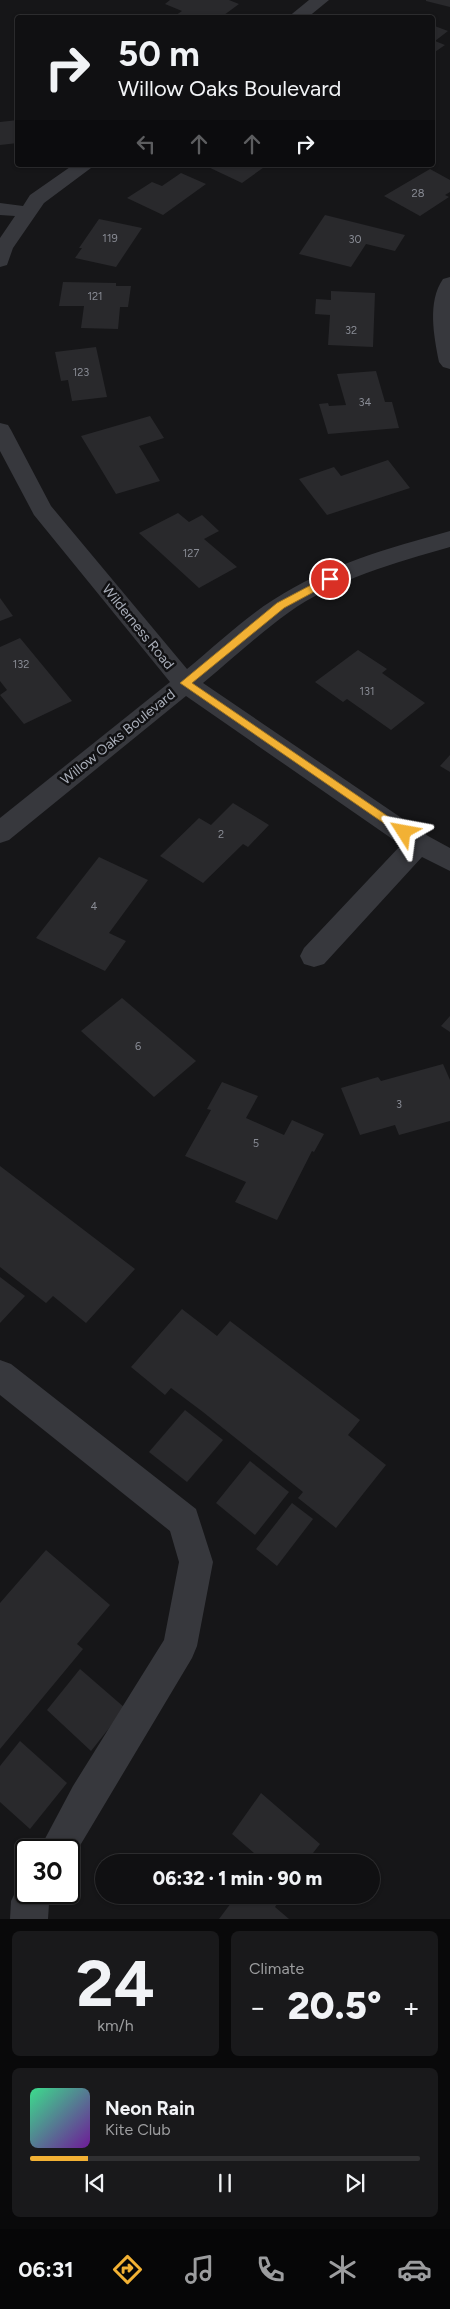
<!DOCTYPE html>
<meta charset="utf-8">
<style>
body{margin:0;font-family:Figtree,sans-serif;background:#19191b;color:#f1f3f6;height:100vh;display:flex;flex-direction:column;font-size:19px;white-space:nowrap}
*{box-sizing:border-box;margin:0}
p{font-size:16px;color:#9c9d9f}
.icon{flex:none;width:28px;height:28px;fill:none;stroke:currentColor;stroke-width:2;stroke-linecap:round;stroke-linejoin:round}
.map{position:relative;height:1919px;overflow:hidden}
.drawer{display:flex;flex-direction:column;gap:12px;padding:12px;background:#09090a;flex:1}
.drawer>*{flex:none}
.hud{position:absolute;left:15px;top:15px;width:420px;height:152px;border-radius:5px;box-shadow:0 1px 4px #0004,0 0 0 1px #303032;background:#101012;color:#f1f3f6;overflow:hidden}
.speed{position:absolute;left:15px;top:1839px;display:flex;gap:10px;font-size:25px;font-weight:700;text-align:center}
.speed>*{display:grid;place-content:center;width:65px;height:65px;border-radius:50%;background:#101012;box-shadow:0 1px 4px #0004,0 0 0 1px #303032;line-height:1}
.speed .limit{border:2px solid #111;border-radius:8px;background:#fff;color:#111}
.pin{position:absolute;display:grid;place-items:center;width:42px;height:42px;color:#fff;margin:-21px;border:2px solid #fff;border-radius:50%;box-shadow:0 1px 5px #0007}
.me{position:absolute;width:55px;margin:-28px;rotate:304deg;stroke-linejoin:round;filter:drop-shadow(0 0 4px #0008)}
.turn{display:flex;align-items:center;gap:18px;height:105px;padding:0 20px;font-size:22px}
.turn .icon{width:65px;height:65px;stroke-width:2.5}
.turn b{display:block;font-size:35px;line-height:42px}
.lanes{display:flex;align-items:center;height:48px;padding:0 20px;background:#0003;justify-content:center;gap:25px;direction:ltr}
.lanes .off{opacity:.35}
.big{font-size:38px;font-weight:800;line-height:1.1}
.drawer .card{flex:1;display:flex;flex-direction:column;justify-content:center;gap:8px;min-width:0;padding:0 18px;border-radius:8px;background:#19191b}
.drawer .dial{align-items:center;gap:0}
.dial b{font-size:65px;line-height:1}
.song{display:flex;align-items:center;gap:15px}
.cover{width:60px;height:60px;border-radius:8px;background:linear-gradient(135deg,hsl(150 70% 55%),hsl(280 70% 35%))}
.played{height:5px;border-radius:2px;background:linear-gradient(90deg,#f2b134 15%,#303032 15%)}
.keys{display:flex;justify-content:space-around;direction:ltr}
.heat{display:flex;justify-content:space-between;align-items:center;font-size:28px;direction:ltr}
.drawer .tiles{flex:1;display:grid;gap:12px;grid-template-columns:1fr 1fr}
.card:last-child{grid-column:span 2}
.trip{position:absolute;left:95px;top:1854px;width:285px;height:50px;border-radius:25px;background:#101012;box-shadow:0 1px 4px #0004,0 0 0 1px #303032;font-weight:800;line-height:50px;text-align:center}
.menu{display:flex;height:80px;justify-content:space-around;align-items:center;background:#060607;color:#9c9d9f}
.menu .icon{width:35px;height:35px}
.menu .on{color:#f2b134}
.menu b{font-size:22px;color:#f1f3f6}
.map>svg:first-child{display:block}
.building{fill:#29292c}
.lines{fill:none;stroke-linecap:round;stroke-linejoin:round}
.minor{fill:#37383d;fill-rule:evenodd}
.route{fill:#f2b134;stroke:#9d7322}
.labels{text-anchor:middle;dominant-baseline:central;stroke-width:5;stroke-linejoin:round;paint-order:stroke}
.number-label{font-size:11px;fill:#888b94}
.street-label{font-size:14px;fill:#a8adb8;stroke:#111113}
</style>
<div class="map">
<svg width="450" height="1919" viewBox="0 0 450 1919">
<rect width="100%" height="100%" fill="#161618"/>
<!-- building -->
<g class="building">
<path d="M170 0H229L239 4 220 18H172L182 11 165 4Z"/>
<path d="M426 0H450V7L426 1Z"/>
<path d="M432 25 448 31 435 41 445 45 432 54Z"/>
<path d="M18 120V143L0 145V122Z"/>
<path d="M204 165H267L242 183Z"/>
<path d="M430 169 450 180V192L445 195 449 197 420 216 384 196Z"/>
<path d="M181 173 206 184 163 215 127 198 152 182 162 186Z"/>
<path d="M325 215 405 235 395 251 366 244 351 267 299 254Z"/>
<path d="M99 219 142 228 116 267 75 258 82 248H79Z"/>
<path d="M63 282 116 283V286H131L128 307H120L118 329 81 328 84 306H59Z"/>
<path d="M331 291 375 293 373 347 328 345 330 315 315 314 316 299 331 300Z"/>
<path d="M96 347 107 397 72 401 68 380 61 381 55 352Z"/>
<path d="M376 371 385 402H392L399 428 328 434 319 404 328 403 329 406 346 405 337 374Z"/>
<path d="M150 416 164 438 139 446 160 481 116 494 81 436Z"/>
<path d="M388 460 410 488 327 515 299 479 334 467 341 476Z"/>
<path d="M178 513 189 522 202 515 219 531 204 539 237 567 199 588 139 533Z"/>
<path d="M0 598 13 616 0 621Z"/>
<path d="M20 638 72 701 24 724 0 695 7 690 0 681V647Z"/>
<path d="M358 650 387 669 382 673 425 703 391 730 347 699 343 702 315 682Z"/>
<path d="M450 755V772L440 766Z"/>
<path d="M233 803 269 825 248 847 243 844 203 883 160 856 199 818 211 825Z"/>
<path d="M99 857 148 880 109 933 126 941 105 971 36 938Z"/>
<path d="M122 998 196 1061 154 1097 81 1031Z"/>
<path d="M450 1016V1032L441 1026Z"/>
<path d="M443 1064 450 1080V1121L399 1135 395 1125 360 1135 341 1088 378 1077 381 1081Z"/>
<path d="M222 1082 258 1096 246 1118 284 1135 292 1120 324 1134 314 1152 312 1151 277 1220 235 1202 246 1182 185 1156 211 1110 207 1109Z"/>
<path d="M0 1166 135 1269 86 1323 53 1296 46 1303 0 1267Z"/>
<path d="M0 1277 25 1296 0 1323Z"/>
<path d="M182 1309 217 1336 230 1321 360 1420 348 1435 386 1465 336 1528 298 1498 303 1492 203 1412 171 1388 165 1395 131 1367Z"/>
<path d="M185 1410 223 1440 187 1482 149 1452Z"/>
<path d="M250 1461 289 1492 255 1535 216 1503Z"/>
<path d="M292 1503 313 1519 277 1566 256 1549Z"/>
<path d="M46 1550 110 1605 77 1644 83 1649 0 1749V1603Z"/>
<path d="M80 1669 125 1708 91 1751 47 1710Z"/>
<path d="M20 1741 67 1783 30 1829 0 1802V1766Z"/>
<path d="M261 1793 320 1844 306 1862H261L262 1860 232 1834Z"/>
<path d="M237 1895H283L275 1907 289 1919H219Z"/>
</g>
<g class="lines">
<!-- minor -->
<g class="minor">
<path d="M309 0H329L307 18H287Z"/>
<path d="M73 165H95L44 203 13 248 7 265 0 267V238L15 216 0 215V203L23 206 30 195Z"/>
<path d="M450 277V369L443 367 439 362C434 336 427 302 443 279Z"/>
<path d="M0 423 8 425 11 430 51 506 187 669C215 646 243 619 273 600 327 565 389 548 450 531V547C395 563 335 579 288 613 259 634 231 660 203 683L428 836 450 848V871L422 857 324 964 314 967 304 964 300 956 304 948 401 845 186 696 9 840 0 843V818L170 682 34 515 0 451Z"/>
<path d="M0 1360 11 1364 196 1509 213 1562 197 1646 192 1658 69 1864V1850H39L73 1786 164 1640 179 1562 170 1531 0 1395Z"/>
<path d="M26 1877V1892H54L49 1904 48 1919H10L11 1901 22 1879Z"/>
</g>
</g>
<!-- route -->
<path class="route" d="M330 575 335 579 334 581 284 608 192 683 408 830 409 832 404 837 180 683 277 603Z"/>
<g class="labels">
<!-- number labels -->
<g class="number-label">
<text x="418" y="193">28</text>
<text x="110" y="238">119</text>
<text x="355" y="239">30</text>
<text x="95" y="296">121</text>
<text x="351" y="330">32</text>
<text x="81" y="372">123</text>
<text x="365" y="402">34</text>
<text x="191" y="553">127</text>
<text x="21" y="664">132</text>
<text x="367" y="691">131</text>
<text x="221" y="834">2</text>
<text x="94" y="906">4</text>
<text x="138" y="1046">6</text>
<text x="399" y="1104">3</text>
<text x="256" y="1143">5</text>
</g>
<!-- street labels -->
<g class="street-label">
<text transform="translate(138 627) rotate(51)">Wilderness Road</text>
<text transform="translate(118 737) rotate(-39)">Willow Oaks Boulevard</text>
</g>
</g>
</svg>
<div class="speed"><div class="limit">30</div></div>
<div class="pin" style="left:330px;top:579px;background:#d93025"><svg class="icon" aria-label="arrive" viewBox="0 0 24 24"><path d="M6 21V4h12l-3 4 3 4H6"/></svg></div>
<svg class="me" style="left:404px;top:832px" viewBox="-20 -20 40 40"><path d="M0-17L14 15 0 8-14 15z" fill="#f2b134" stroke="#fff" stroke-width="4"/></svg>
<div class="trip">06:32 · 1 min · 90 m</div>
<div class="hud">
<div class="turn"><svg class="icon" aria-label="right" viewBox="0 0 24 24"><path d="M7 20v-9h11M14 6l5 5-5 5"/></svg><div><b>50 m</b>Willow Oaks Boulevard</div></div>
<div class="lanes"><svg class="icon off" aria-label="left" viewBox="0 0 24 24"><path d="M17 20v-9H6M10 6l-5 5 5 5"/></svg><svg class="icon off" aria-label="ahead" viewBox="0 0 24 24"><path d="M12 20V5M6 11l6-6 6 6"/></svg><svg class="icon off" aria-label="ahead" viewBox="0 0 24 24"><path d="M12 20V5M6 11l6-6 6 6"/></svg><svg class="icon" aria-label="right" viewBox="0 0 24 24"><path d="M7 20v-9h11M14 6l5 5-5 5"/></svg></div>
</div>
</div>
<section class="drawer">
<div class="tiles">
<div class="card dial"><b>24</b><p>km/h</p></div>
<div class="card"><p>Climate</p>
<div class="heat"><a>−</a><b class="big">20.5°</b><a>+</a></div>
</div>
<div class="card">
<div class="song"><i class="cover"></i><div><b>Neon Rain</b><p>Kite Club</p></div></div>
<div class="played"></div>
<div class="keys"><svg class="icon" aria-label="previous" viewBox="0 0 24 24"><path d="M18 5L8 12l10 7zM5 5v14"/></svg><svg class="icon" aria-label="pause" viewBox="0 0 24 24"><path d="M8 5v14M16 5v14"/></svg><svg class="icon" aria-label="next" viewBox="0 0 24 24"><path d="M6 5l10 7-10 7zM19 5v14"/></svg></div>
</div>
</div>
</section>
<nav class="menu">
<b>06:31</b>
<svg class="icon on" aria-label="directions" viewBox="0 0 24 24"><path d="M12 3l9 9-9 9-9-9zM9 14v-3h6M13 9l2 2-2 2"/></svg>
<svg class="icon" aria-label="music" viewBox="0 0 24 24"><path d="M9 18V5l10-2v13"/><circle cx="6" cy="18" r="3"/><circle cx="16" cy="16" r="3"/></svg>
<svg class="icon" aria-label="phone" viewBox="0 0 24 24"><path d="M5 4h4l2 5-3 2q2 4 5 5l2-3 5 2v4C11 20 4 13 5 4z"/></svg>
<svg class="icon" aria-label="climate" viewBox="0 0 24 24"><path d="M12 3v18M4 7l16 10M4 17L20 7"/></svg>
<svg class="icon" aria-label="car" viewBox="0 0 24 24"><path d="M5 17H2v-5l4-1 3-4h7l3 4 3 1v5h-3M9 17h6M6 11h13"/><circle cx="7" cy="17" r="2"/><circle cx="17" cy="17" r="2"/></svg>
</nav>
